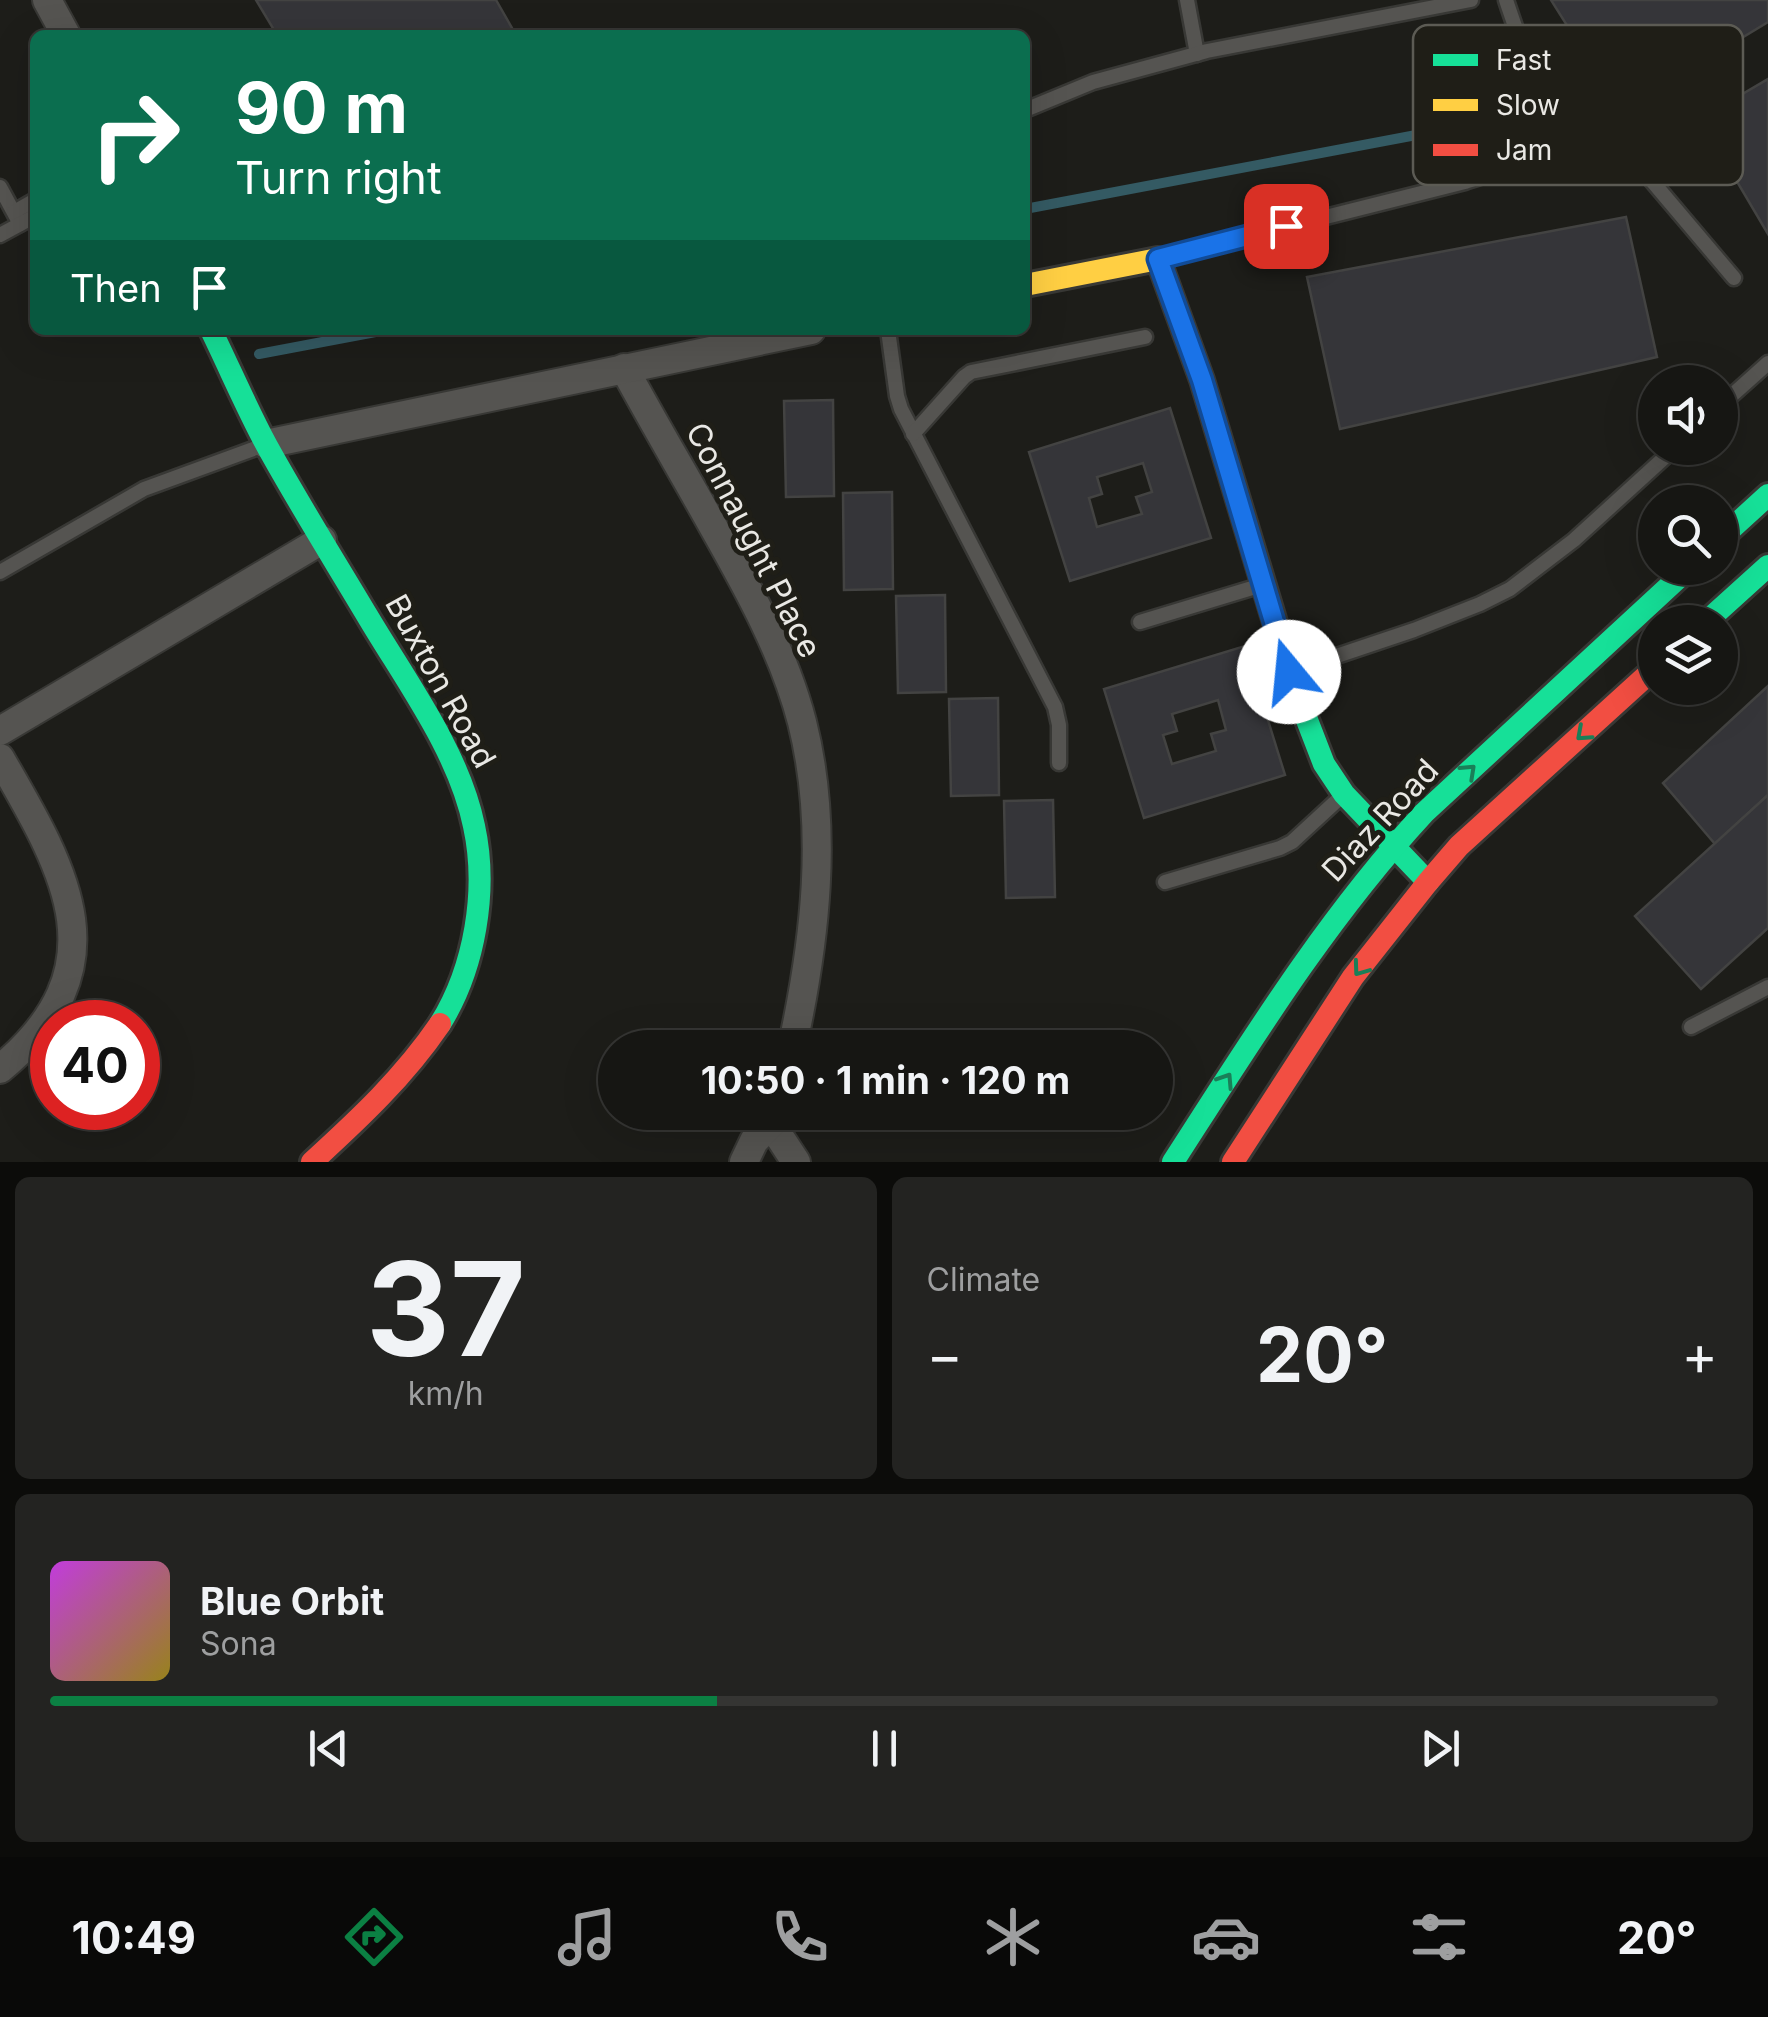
<!DOCTYPE html>
<meta charset="utf-8">
<style>
body{margin:0;font-family:Inter,sans-serif;background:#232321;color:#f1f3f6;height:100vh;display:flex;flex-direction:column;font-size:38px;white-space:nowrap}
*{box-sizing:border-box;margin:0}
p{font-size:32px;color:#9e9fa0}
.icon{flex:none;width:55px;height:55px;fill:none;stroke:currentColor;stroke-width:2;stroke-linecap:round;stroke-linejoin:round}
.map{position:relative;height:1162px;overflow:hidden}
.drawer{display:flex;flex-direction:column;gap:15px;padding:15px;background:#0c0c0a;flex:1}
.drawer>*{flex:none}
.banner{position:absolute;left:30px;top:30px;width:1000px;height:305px;border-radius:15px;box-shadow:0 10px 40px #0002,0 0 0 2px #353533;background:#0b6e4f;color:#fff;overflow:hidden}
.fabs{position:absolute;left:1638px;top:365px;display:grid;gap:20px}
.fabs a{display:grid;place-items:center;width:100px;height:100px;border-radius:50%;background:#161613;box-shadow:0 10px 40px #0002,0 0 0 2px #353533;font-size:50px}
.speed{position:absolute;left:30px;top:1000px;display:flex;gap:20px;font-size:50px;font-weight:700;text-align:center}
.speed>*{display:grid;place-content:center;width:130px;height:130px;border-radius:50%;background:#161613;box-shadow:0 10px 40px #0002,0 0 0 2px #353533;line-height:1}
.speed .limit{border:15px solid #d22;background:#fff;color:#111}
.pin{position:absolute;display:grid;place-items:center;width:85px;height:85px;color:#fff;margin:-42px;border-radius:20px;box-shadow:0 5px 15px #0006}
.me{position:absolute;width:110px;margin:-55px;rotate:343deg;stroke-linejoin:round;filter:drop-shadow(0 0 8px #0008)}
.turn{display:flex;align-items:center;gap:35px;height:210px;padding:0 40px;font-size:45px}
.turn .icon{width:130px;height:130px;stroke-width:2.5}
.turn b{display:block;font-size:70px;line-height:85px}
.then{display:flex;align-items:center;height:95px;padding:0 40px;background:#0003;gap:20px;font-size:38px}
.big{font-size:75px;font-weight:700;line-height:1.1}
.drawer .card{flex:1;display:flex;flex-direction:column;justify-content:center;gap:15px;min-width:0;padding:0 35px;border-radius:15px;background:#232321}
.drawer .dial{align-items:center;gap:0}
.dial b{font-size:130px;line-height:1}
.song{display:flex;align-items:center;gap:30px}
.cover{width:120px;height:120px;border-radius:15px;background:linear-gradient(135deg,hsl(290 70% 55%),hsl(50 70% 35%))}
.played{height:10px;border-radius:5px;background:linear-gradient(90deg,#0b8043 40%,#353533 40%)}
.keys{display:flex;justify-content:space-around;direction:ltr}
.heat{display:flex;justify-content:space-between;align-items:center;font-size:55px;direction:ltr}
.drawer .tiles{flex:1;display:grid;gap:15px;grid-template-columns:1fr 1fr}
.card:last-child{grid-column:span 2}
.trip{position:absolute;left:598px;top:1030px;width:575px;height:100px;border-radius:50px;background:#161613;box-shadow:0 10px 40px #0002,0 0 0 2px #353533;font-weight:700;line-height:100px;text-align:center}
.dock{display:flex;height:160px;justify-content:space-around;align-items:center;background:#090908;color:#9e9fa0}
.dock .icon{width:70px;height:70px}
.dock .active{color:#0b8043}
.dock b{font-size:45px;color:#f1f3f6}
.map>svg:first-child{display:block}
.lines{fill:none;stroke-linecap:round;stroke-linejoin:round}
.stream{stroke:#345a63;stroke-width:10}
.building{fill:#353539;stroke:#434342;stroke-width:2.5;fill-rule:evenodd}
.lane-casing{stroke:#383835;stroke-width:19}
.street-casing{stroke:#383835;stroke-width:32}
.fast-casing{stroke:#383835;stroke-width:28}
.slow-casing{stroke:#383835;stroke-width:28}
.jam-casing{stroke:#383835;stroke-width:28}
.lane{stroke:#555451;stroke-width:14}
.street{stroke:#555451;stroke-width:28}
.fast{stroke:#16e098;stroke-width:22}
.slow{stroke:#ffcf43;stroke-width:22}
.jam{stroke:#f24e42;stroke-width:22}
.oneway{stroke:#1a7f58}
.route-casing{stroke:#114b97;stroke-width:25}
.route{stroke:#1a73e8;stroke-width:18}
.labels{text-anchor:middle;dominant-baseline:central;stroke-width:10;stroke-linejoin:round;paint-order:stroke}
.street-label{font-size:32px;fill:#e9e8e4;stroke:#1f1e17}
.key{fill:#1f1e17;stroke:#5c5b54;stroke-width:2.5}
.key-label{font-size:28px;fill:#e9e8e4}
</style>
<div class="map">
<svg width="1768" height="1162" viewBox="0 0 1768 1162">
<rect width="100%" height="100%" fill="#1d1d19"/>
<g class="lines">
<!-- stream -->
<g class="stream">
<path d="M1025 209 1485 122"/>
<path d="M259 354 386 330"/>
</g>
</g>
<!-- building -->
<g class="building">
<path d="M256 0H496L516 35H277Z"/>
<path d="M1551 0H1768V22L1621 111Z"/>
<path d="M1768 79V234L1700 119Z"/>
<path d="M1626 217 1657 357 1340 429 1307 277Z"/>
<path d="M833 400 834 496 786 497 784 401Z"/>
<path d="M1170 408 1211 538 1070 581 1029 452ZM1143 463 1152 492 1136 497 1142 514 1097 527 1089 498 1102 494 1097 477Z"/>
<path d="M892 492 893 589 844 590 843 493Z"/>
<path d="M945 595 946 692 898 693 896 596Z"/>
<path d="M1245 646 1285 775 1144 818 1104 689ZM1218 700 1226 730 1211 734 1216 751 1172 764 1163 735 1177 731 1172 714Z"/>
<path d="M1768 686V795L1715 844 1663 783Z"/>
<path d="M998 698 999 795 951 796 949 699Z"/>
<path d="M1768 795V928L1701 989 1635 916Z"/>
<path d="M1053 800 1055 897 1006 898 1004 801Z"/>
</g>
<g class="lines">
<defs>
<g id="lane">
<path d="M1187 0 1197 54"/>
<path d="M1025 110 1093 82 1207 51 1471 0"/>
<path d="M1528 136 1570 134 1597 140 1618 151 1641 168 1734 278"/>
<path d="M0 187 20 224"/>
<path d="M14 212 35 200"/>
<path d="M0 235 35 216"/>
<path d="M1158 259 1465 182C1480 177 1495 173 1508 163 1523 151 1534 126 1536 107 1538 88 1513 22 1506 0"/>
<path d="M888 330 897 396 901 409 1055 707 1059 725V763"/>
<path d="M1720 406 1768 363"/>
<path d="M913 434 964 377 971 372 1145 337"/>
<path d="M0 572 144 489 264 445"/>
<path d="M1140 622 1262 585"/>
<path d="M1289 672 1414 630 1480 604 1510 589 1574 540 1675 448"/>
<path d="M1165 882 1280 848 1292 842 1344 794"/>
<path d="M1691 1027 1768 987"/>
</g>
<g id="street">
<path d="M47 0 66 35"/>
<path d="M624 368C653 422 684 474 714 528 749 590 784 653 802 722 829 829 815 942 792 1048"/>
<path d="M266 444 811 330"/>
<path d="M0 731 322 540"/>
<path d="M0 758C66 872 123 967 0 1069"/>
<path d="M771 1124 796 1162"/>
<path d="M744 1162 754 1141 771 1124 775 1112"/>
</g>
<g id="fast">
<path d="M211 330C230 369 247 409 267 446 299 504 334 560 368 617 406 681 459 752 474 826 488 890 475 968 440 1024"/>
<path d="M1720 539 1768 495"/>
<path d="M1706 622 1768 566"/>
<path d="M1295 689 1324 764 1344 794 1428 882"/>
<path d="M1173 1162C1251 1041 1326 919 1424 813L1689 568"/>
</g>
<path id="slow" d="M1025 285 1158 259 1202 380 1295 689"/>
<g id="jam">
<path d="M312 1162C359 1119 404 1077 440 1024"/>
<path d="M1233 1162 1353 977 1428 882 1459 846 1655 668"/>
</g>
</defs>
<!-- lane casing -->
<use href="#lane" class="lane-casing"/>
<!-- street casing -->
<use href="#street" class="street-casing"/>
<!-- fast casing -->
<use href="#fast" class="fast-casing"/>
<!-- slow casing -->
<use href="#slow" class="slow-casing"/>
<!-- jam casing -->
<use href="#jam" class="jam-casing"/>
<!-- lane -->
<use href="#lane" class="lane"/>
<!-- street -->
<use href="#street" class="street"/>
<!-- fast -->
<use href="#fast" class="fast"/>
<!-- slow -->
<use href="#slow" class="slow"/>
<!-- jam -->
<use href="#jam" class="jam"/>
</g>
<!-- one-way arrows -->
<defs><path id="oneway-chevron" d="M-2-3.5L2.5 0L-2 3.5" fill="none" stroke-width="1.6" stroke-linecap="round" stroke-linejoin="round" transform="scale(2.5)"/></defs>
<g class="oneway">
<use href="#oneway-chevron" transform="translate(1583 734) rotate(138)"/>
<use href="#oneway-chevron" transform="translate(1469 771) rotate(-43)"/>
<use href="#oneway-chevron" transform="translate(1360 969) rotate(126)"/>
<use href="#oneway-chevron" transform="translate(1226 1080) rotate(-57)"/>
</g>
<g class="lines">
<defs>
<path id="route" d="M1286 226 1158 259 1202 380 1289 672"/>
</defs>
<!-- route casing -->
<use href="#route" class="route-casing"/>
<!-- route -->
<use href="#route" class="route"/>
</g>
<g class="labels">
<!-- street labels -->
<g class="street-label">
<text transform="translate(754 540) rotate(63)">Connaught Place</text>
<text transform="translate(441 681) rotate(61)">Buxton Road</text>
<text transform="translate(1380 820) rotate(-47)">Diaz Road</text>
</g>
</g>
<!-- legend -->
<rect x="1413" y="25" width="330" height="160" rx="15" class="key"/>
<rect x="1433" y="54" width="45" height="12" fill="#16e098"/>
<rect x="1433" y="99" width="45" height="12" fill="#ffcf43"/>
<rect x="1433" y="144" width="45" height="12" fill="#f24e42"/>
<g class="key-label">
<text x="1496" y="70">Fast</text>
<text x="1496" y="115">Slow</text>
<text x="1496" y="160">Jam</text>
</g>
</svg>
<div class="fabs">
<a><svg class="icon" aria-label="sound" viewBox="0 0 24 24"><path d="M4 9h4l5-4v14l-5-4H4zM17 9q2 3 0 6"/></svg></a>
<a><svg class="icon" aria-label="search" viewBox="0 0 24 24"><circle cx="10" cy="10" r="6"/><path d="M15 15l6 6"/></svg></a>
<a><svg class="icon" aria-label="layers" viewBox="0 0 24 24"><path d="M12 4l9 5-9 5-9-5zM3 14l9 5 9-5"/></svg></a>
</div>
<div class="speed"><div class="limit">40</div></div>
<div class="pin" style="left:1286px;top:226px;background:#d93025"><svg class="icon" aria-label="arrive" viewBox="0 0 24 24"><path d="M6 21V4h12l-3 4 3 4H6"/></svg></div>
<svg class="me" style="left:1289px;top:672px" viewBox="-20 -20 40 40"><circle r="19" fill="#fff"/><path d="M0-13L10 11 0 6-10 11z" fill="#1a73e8"/></svg>
<div class="trip">10:50 · 1 min · 120 m</div>
<div class="banner">
<div class="turn"><svg class="icon" aria-label="right" viewBox="0 0 24 24"><path d="M7 20v-9h11M14 6l5 5-5 5"/></svg><div><b>90 m</b>Turn right</div></div>
<div class="then">Then<svg class="icon" aria-label="arrive" viewBox="0 0 24 24"><path d="M6 21V4h12l-3 4 3 4H6"/></svg></div>
</div>
</div>
<section class="drawer">
<div class="tiles">
<div class="card dial"><b>37</b><p>km/h</p></div>
<div class="card"><p>Climate</p>
<div class="heat"><a>−</a><b class="big">20°</b><a>+</a></div>
</div>
<div class="card">
<div class="song"><i class="cover"></i><div><b>Blue Orbit</b><p>Sona</p></div></div>
<div class="played"></div>
<div class="keys"><svg class="icon" aria-label="previous" viewBox="0 0 24 24"><path d="M18 5L8 12l10 7zM5 5v14"/></svg><svg class="icon" aria-label="pause" viewBox="0 0 24 24"><path d="M8 5v14M16 5v14"/></svg><svg class="icon" aria-label="next" viewBox="0 0 24 24"><path d="M6 5l10 7-10 7zM19 5v14"/></svg></div>
</div>
</div>
</section>
<nav class="dock">
<b>10:49</b>
<svg class="icon active" aria-label="directions" viewBox="0 0 24 24"><path d="M12 3l9 9-9 9-9-9zM9 14v-3h6M13 9l2 2-2 2"/></svg>
<svg class="icon" aria-label="music" viewBox="0 0 24 24"><path d="M9 18V5l10-2v13"/><circle cx="6" cy="18" r="3"/><circle cx="16" cy="16" r="3"/></svg>
<svg class="icon" aria-label="phone" viewBox="0 0 24 24"><path d="M5 4h4l2 5-3 2q2 4 5 5l2-3 5 2v4C11 20 4 13 5 4z"/></svg>
<svg class="icon" aria-label="climate" viewBox="0 0 24 24"><path d="M12 3v18M4 7l16 10M4 17L20 7"/></svg>
<svg class="icon" aria-label="car" viewBox="0 0 24 24"><path d="M5 17H2v-5l4-1 3-4h7l3 4 3 1v5h-3M9 17h6M6 11h13"/><circle cx="7" cy="17" r="2"/><circle cx="17" cy="17" r="2"/></svg>
<svg class="icon" aria-label="filters" viewBox="0 0 24 24"><path d="M4 7h16M4 17h16"/><circle cx="9" cy="7" r="2"/><circle cx="15" cy="17" r="2"/></svg>
<b>20°</b>
</nav>
